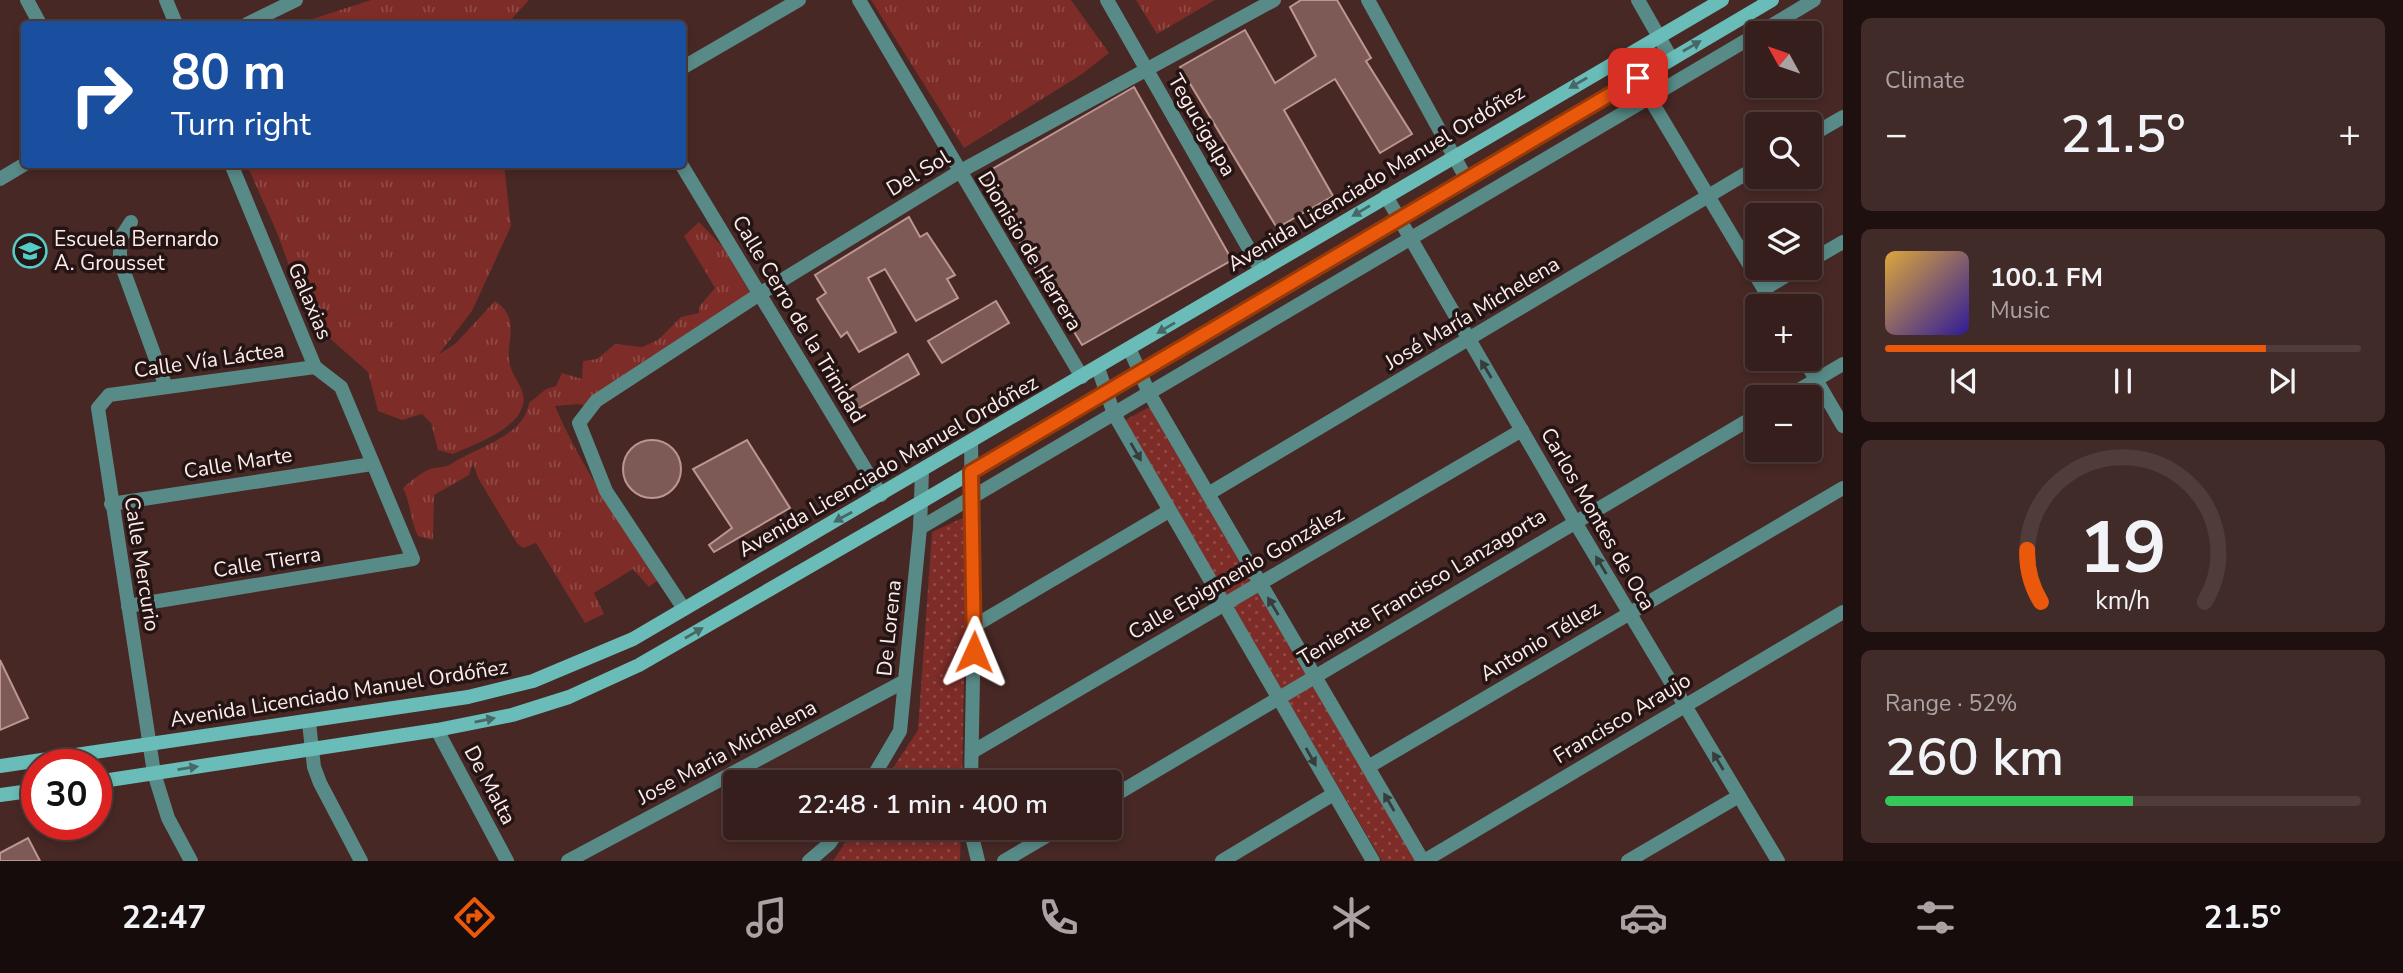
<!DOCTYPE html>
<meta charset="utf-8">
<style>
body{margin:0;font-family:"Nunito Sans",sans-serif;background:#402b29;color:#f1f3f6;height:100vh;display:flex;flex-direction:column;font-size:26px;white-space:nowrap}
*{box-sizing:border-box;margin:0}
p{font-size:23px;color:#aaa2a3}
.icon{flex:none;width:38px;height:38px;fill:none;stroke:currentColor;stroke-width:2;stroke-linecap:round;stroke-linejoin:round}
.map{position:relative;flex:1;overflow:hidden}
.drawer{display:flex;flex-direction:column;gap:18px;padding:18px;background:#1d100f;width:560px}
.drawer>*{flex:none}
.banner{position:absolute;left:21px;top:21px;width:665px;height:147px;border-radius:7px;box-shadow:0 4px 10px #0003,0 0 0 2px #4f3c3b;background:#1a4fa0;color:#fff;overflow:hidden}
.needle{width:46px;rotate:310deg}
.buttons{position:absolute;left:1745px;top:21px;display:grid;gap:14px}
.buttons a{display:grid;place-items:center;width:77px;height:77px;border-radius:7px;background:#351e1c;box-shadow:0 4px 10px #0003,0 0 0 2px #4f3c3b;font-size:35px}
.speed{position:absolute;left:21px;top:749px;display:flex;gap:14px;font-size:35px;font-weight:700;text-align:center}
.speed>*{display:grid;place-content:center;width:91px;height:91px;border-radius:50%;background:#351e1c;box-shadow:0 4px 10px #0003,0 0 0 2px #4f3c3b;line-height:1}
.speed .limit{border:10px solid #d22;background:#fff;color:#111}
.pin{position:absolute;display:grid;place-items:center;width:60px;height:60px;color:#fff;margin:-30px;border-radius:14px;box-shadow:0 4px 10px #0006}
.me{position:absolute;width:77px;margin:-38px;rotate:1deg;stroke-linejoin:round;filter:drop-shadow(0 0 5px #0008)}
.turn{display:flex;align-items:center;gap:24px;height:147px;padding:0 35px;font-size:32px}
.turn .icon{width:91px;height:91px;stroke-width:2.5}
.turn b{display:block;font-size:49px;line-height:60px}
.big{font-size:52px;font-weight:600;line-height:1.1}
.drawer .widget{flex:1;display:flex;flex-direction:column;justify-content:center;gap:10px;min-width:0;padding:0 24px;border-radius:10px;background:#402b29}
.drawer .dial{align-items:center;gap:0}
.dial svg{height:182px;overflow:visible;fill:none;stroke:#4f3c3b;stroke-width:7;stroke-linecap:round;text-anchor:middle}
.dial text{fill:#f1f3f6;stroke:none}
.song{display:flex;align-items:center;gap:21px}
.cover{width:84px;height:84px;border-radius:10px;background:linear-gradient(135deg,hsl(40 70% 55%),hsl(250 70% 35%))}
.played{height:7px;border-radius:4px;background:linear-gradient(90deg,#ea580c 80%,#4f3c3b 80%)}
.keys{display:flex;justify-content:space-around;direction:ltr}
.heat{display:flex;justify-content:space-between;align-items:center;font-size:38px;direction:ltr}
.charge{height:10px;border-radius:5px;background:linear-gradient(90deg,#34c759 52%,#4f3c3b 0)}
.trip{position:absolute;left:723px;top:770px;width:399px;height:70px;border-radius:7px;background:#351e1c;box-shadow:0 4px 10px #0003,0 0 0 2px #4f3c3b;font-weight:600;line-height:70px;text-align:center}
.tabs{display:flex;height:112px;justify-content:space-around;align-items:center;background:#150c0b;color:#aaa2a3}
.tabs .icon{width:49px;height:49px}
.tabs .active{color:#ea580c}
.tabs b{font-size:32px;color:#f1f3f6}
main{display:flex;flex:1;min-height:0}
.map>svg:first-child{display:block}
.grass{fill:url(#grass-tufts)}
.park{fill:url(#park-dots)}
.building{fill:#7e5a56;stroke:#bd9691;stroke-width:2}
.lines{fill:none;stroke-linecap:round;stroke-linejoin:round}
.street{stroke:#588a87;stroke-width:14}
.secondary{stroke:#69bcb7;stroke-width:14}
.oneway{fill:#466866}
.oneway2{fill:#363e3c}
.route-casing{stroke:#983908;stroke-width:18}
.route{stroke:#ea580c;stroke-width:12}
.labels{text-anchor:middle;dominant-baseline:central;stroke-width:7;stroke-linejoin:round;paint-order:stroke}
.street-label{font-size:21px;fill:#fdecea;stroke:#241514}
.poi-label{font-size:21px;fill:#fdecea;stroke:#241514;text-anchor:start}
</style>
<main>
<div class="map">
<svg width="1843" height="861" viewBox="0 0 1843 861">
<defs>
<pattern id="grass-tufts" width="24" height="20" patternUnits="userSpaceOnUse" patternTransform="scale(1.75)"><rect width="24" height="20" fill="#7d2c28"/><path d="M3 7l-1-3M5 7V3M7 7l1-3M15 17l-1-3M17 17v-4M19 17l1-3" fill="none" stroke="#904b47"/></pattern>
<pattern id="park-dots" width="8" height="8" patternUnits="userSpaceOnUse" patternTransform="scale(1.75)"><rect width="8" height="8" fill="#7d2c28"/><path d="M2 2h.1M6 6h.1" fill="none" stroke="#904b47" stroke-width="1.8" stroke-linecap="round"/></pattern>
</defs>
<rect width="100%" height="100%" fill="#472825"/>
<!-- grass -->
<g class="grass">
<path d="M371 0H529L507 24H297Z"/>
<path d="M871 0H1071L1109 53 1082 74 964 148Z"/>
<path d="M1136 0H1215L1157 34Z"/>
<path d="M247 165H504L511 226 472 311 439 354 455 344 495 301C523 320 504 341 510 365 514 381 530 392 521 410 512 431 473 445 453 454L438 450 431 423 422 414 402 420 378 411 368 372 308 319 278 235Z"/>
<path d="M699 222 723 247 752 296 590 397 588 406 578 404 555 406C581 467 621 524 658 580L649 587 633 569 594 593 604 614 585 623 536 543 523 548 517 543 478 478 473 463 469 475 434 495 433 540 418 536C410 520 411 504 403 488 411 481 419 474 430 469 436 467 445 468 451 464 475 448 524 437 529 403L546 389 556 386 562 373 582 379 583 361 597 359 615 344 642 347 658 340 681 317 699 313V307L715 288 684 236Z"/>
</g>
<!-- park -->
<g class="park">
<path d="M1151 406 1419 861H1382L1124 421Z"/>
<path d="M967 516 962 782H884L918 730 932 532Z"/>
<path d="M855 828H961L960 861H833Z"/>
</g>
<!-- building -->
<g class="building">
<path d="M1301 0H1337L1371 58 1366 61 1412 134 1380 153 1335 79 1284 110 1333 196 1277 228 1180 67 1245 30 1275 83 1316 56 1290 7Z"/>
<path d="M1134 87 1232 260 1082 345 980 176Z"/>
<path d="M909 217 920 237 927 233 955 275 947 279 958 298 916 321 885 269 868 278 896 332 859 352 847 332 841 337 817 299 826 293 815 275Z"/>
<path d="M996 301 1009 323 942 363 928 341Z"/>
<path d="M908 354 919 374 854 411 843 393Z"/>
<circle cx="652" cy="469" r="29"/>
<path d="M747 440 790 508 714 552 709 545 732 528 693 469Z"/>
<path d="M0 660 28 718 0 730Z"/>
<path d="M28 838 40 861H0V853Z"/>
</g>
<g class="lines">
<!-- street -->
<g class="street">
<path d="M27 0 40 24"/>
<path d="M166 0 176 24"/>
<path d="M859 0 1082 377"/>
<path d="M1107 0 1261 270"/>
<path d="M1368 0 1467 180"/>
<path d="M1638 0 1671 58"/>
<path d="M247 24 296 0"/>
<path d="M1759 33 1814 0"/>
<path d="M1625 57 1774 306"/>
<path d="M682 68 799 0"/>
<path d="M1810 136 1843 117"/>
<path d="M681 164 881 495"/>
<path d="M0 179 25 164"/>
<path d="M1386 196 1575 522 1778 861"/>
<path d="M131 222 120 239V261L166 387"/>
<path d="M1810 261 1843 242"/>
<path d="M1764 289 1799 268"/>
<path d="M1130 350 1149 393 1423 861"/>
<path d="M1804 359 1843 426"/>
<path d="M1098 368 1114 414 1373 861"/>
<path d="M1787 397 1843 364"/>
<path d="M971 443 974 626 971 782"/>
<path d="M1208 494 1757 167"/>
<path d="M111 504 372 464"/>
<path d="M920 528 1757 34"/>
<path d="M128 606 413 559 341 387 315 367 231 164"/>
<path d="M684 609 606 491 579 423 596 401 761 293 959 172 1274 0"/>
<path d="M974 626 1169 511"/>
<path d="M309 723 314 767 320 783 361 861"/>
<path d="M437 730 507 861"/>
<path d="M972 752 1522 430"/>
<path d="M1368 767 1843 488"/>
<path d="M870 782 900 731 920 528 922 471"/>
<path d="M1110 798 1757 415"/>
<path d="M970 828 978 861"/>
<path d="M191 861 168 818 154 773 98 408 109 395 315 367"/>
<path d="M568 861 905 681"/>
<path d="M809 861 829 844 840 828"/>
<path d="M1004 861 1060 828"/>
<path d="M1222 861 1332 795"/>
<path d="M1424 861 1843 612"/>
<path d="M1628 861 1739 796"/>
</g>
<!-- secondary -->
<g class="secondary">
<path d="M0 766 468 697 533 681 633 639 1722 0"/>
<path d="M96 782 437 730 512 715 569 697 639 665 921 502 1772 0"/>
<path d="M0 795 37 790"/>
</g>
</g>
<!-- one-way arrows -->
<defs><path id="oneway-solid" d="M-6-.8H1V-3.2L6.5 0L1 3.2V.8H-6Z" transform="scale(1.75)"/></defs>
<g class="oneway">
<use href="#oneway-solid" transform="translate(1692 46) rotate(-30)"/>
<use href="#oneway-solid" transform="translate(1578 83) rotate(150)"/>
<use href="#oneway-solid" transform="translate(1361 211) rotate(149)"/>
<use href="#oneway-solid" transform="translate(1166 328) rotate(149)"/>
<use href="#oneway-solid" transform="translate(843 517) rotate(151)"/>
<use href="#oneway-solid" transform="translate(694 633) rotate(-30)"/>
<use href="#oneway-solid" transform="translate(485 720) rotate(-11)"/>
<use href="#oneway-solid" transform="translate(188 768) rotate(-9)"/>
</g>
<g class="oneway2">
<use href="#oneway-solid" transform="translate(1486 369) rotate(-121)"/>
<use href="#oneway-solid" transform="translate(1136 452) rotate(60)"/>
<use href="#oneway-solid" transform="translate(1601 565) rotate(-121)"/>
<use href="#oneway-solid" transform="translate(1273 606) rotate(-121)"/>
<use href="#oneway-solid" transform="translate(1311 757) rotate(61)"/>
<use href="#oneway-solid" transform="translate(1718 761) rotate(-121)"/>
<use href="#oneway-solid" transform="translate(1389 802) rotate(-120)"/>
</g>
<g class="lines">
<defs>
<path id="route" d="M974 652 971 472 1638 78"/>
</defs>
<!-- route casing -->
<use href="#route" class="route-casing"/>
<!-- route -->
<use href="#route" class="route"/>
</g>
<!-- icons -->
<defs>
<symbol id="school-ring" viewBox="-11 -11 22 22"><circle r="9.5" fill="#241514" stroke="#54cdc8" stroke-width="1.5"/><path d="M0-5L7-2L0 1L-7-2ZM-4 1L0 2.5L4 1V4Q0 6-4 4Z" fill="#54cdc8"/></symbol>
</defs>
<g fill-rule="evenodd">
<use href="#school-ring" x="11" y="232" width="38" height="38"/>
</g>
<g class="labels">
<!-- street labels -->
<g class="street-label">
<text transform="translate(1202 125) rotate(60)">Tegucigalpa</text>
<text transform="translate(918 173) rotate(-31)">Del Sol</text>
<text transform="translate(1376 178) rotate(-31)">Avenida Licenciado Manuel Ordóñez</text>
<text transform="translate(1030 251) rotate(59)">Dionisio de Herrera</text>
<text transform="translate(310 301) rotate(67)">Galaxias</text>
<text transform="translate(1472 313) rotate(-31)">José María Michelena</text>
<text transform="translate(799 319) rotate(59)">Calle Cerro de la Trinidad</text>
<text transform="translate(209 360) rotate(-8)">Calle Vía Láctea</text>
<text transform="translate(238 463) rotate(-9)">Calle Marte</text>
<text transform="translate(888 466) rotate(-30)">Avenida Licenciado Manuel Ordóñez</text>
<text transform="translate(1598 519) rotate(60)">Carlos Montes de Oca</text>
<text transform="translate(267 562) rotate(-9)">Calle Tierra</text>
<text transform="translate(142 564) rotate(81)">Calle Mercurio</text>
<text transform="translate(1236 573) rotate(-30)">Calle Epigmenio González</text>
<text transform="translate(1422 587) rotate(-31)">Teniente Francisco Lanzagorta</text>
<text transform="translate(889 628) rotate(-84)">De Lorena</text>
<text transform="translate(1540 641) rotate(-31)">Antonio Téllez</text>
<text transform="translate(339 693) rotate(-9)">Avenida Licenciado Manuel Ordóñez</text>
<text transform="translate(1622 718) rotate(-31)">Francisco Araujo</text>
<text transform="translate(727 752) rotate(-28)">Jose Maria Michelena</text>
<text transform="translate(490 785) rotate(62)">De Malta</text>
</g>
<!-- poi labels -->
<g class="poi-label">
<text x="54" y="239">Escuela Bernardo<tspan x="54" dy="24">A. Grousset</tspan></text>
</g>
</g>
</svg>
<div class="buttons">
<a><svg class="needle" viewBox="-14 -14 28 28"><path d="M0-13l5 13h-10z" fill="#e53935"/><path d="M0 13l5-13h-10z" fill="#aaa2a3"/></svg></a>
<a><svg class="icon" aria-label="search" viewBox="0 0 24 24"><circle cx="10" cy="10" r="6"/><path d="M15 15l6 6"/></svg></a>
<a><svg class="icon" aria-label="layers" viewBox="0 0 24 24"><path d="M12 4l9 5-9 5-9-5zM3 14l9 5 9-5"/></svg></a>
<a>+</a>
<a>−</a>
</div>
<div class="speed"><div class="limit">30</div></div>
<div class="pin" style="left:1638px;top:78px;background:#d93025"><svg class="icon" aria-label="arrive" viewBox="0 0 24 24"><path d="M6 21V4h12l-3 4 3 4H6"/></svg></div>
<svg class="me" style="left:974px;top:652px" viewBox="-20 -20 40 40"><path d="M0-17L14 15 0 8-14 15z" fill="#ea580c" stroke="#fff" stroke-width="4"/></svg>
<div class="trip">22:48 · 1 min · 400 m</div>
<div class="banner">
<div class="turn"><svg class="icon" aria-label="right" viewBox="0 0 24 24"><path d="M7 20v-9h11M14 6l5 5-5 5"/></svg><div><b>80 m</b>Turn right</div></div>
</div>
</div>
<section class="drawer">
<div class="widget"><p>Climate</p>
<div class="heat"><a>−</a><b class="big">21.5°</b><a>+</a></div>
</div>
<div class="widget">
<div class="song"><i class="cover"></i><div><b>100.1 FM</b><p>Music</p></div></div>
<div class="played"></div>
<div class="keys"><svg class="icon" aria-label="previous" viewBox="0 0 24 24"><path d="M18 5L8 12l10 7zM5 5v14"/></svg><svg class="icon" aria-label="pause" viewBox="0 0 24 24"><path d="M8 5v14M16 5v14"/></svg><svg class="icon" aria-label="next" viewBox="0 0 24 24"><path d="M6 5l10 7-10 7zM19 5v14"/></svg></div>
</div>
<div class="widget dial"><svg viewBox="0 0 100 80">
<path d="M14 69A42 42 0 1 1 86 69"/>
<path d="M14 69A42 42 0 0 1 8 46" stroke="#ea580c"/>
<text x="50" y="56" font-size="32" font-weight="700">19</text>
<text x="50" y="72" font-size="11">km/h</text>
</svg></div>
<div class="widget"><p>Range · 52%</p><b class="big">260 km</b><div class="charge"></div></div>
</section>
</main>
<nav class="tabs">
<b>22:47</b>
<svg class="icon active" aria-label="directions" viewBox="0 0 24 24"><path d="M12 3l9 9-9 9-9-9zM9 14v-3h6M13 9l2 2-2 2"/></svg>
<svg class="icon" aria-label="music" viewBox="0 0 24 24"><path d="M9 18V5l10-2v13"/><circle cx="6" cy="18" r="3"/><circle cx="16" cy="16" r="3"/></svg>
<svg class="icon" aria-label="phone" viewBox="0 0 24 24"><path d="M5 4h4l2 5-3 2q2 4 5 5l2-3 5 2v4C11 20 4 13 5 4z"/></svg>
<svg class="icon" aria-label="climate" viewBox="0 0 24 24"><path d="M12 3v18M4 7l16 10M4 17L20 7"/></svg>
<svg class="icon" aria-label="car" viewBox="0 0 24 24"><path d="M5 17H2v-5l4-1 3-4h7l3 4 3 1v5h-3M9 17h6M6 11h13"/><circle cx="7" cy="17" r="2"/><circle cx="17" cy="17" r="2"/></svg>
<svg class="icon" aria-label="filters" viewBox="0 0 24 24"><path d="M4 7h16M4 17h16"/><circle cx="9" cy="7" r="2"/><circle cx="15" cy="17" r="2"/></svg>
<b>21.5°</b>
</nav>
